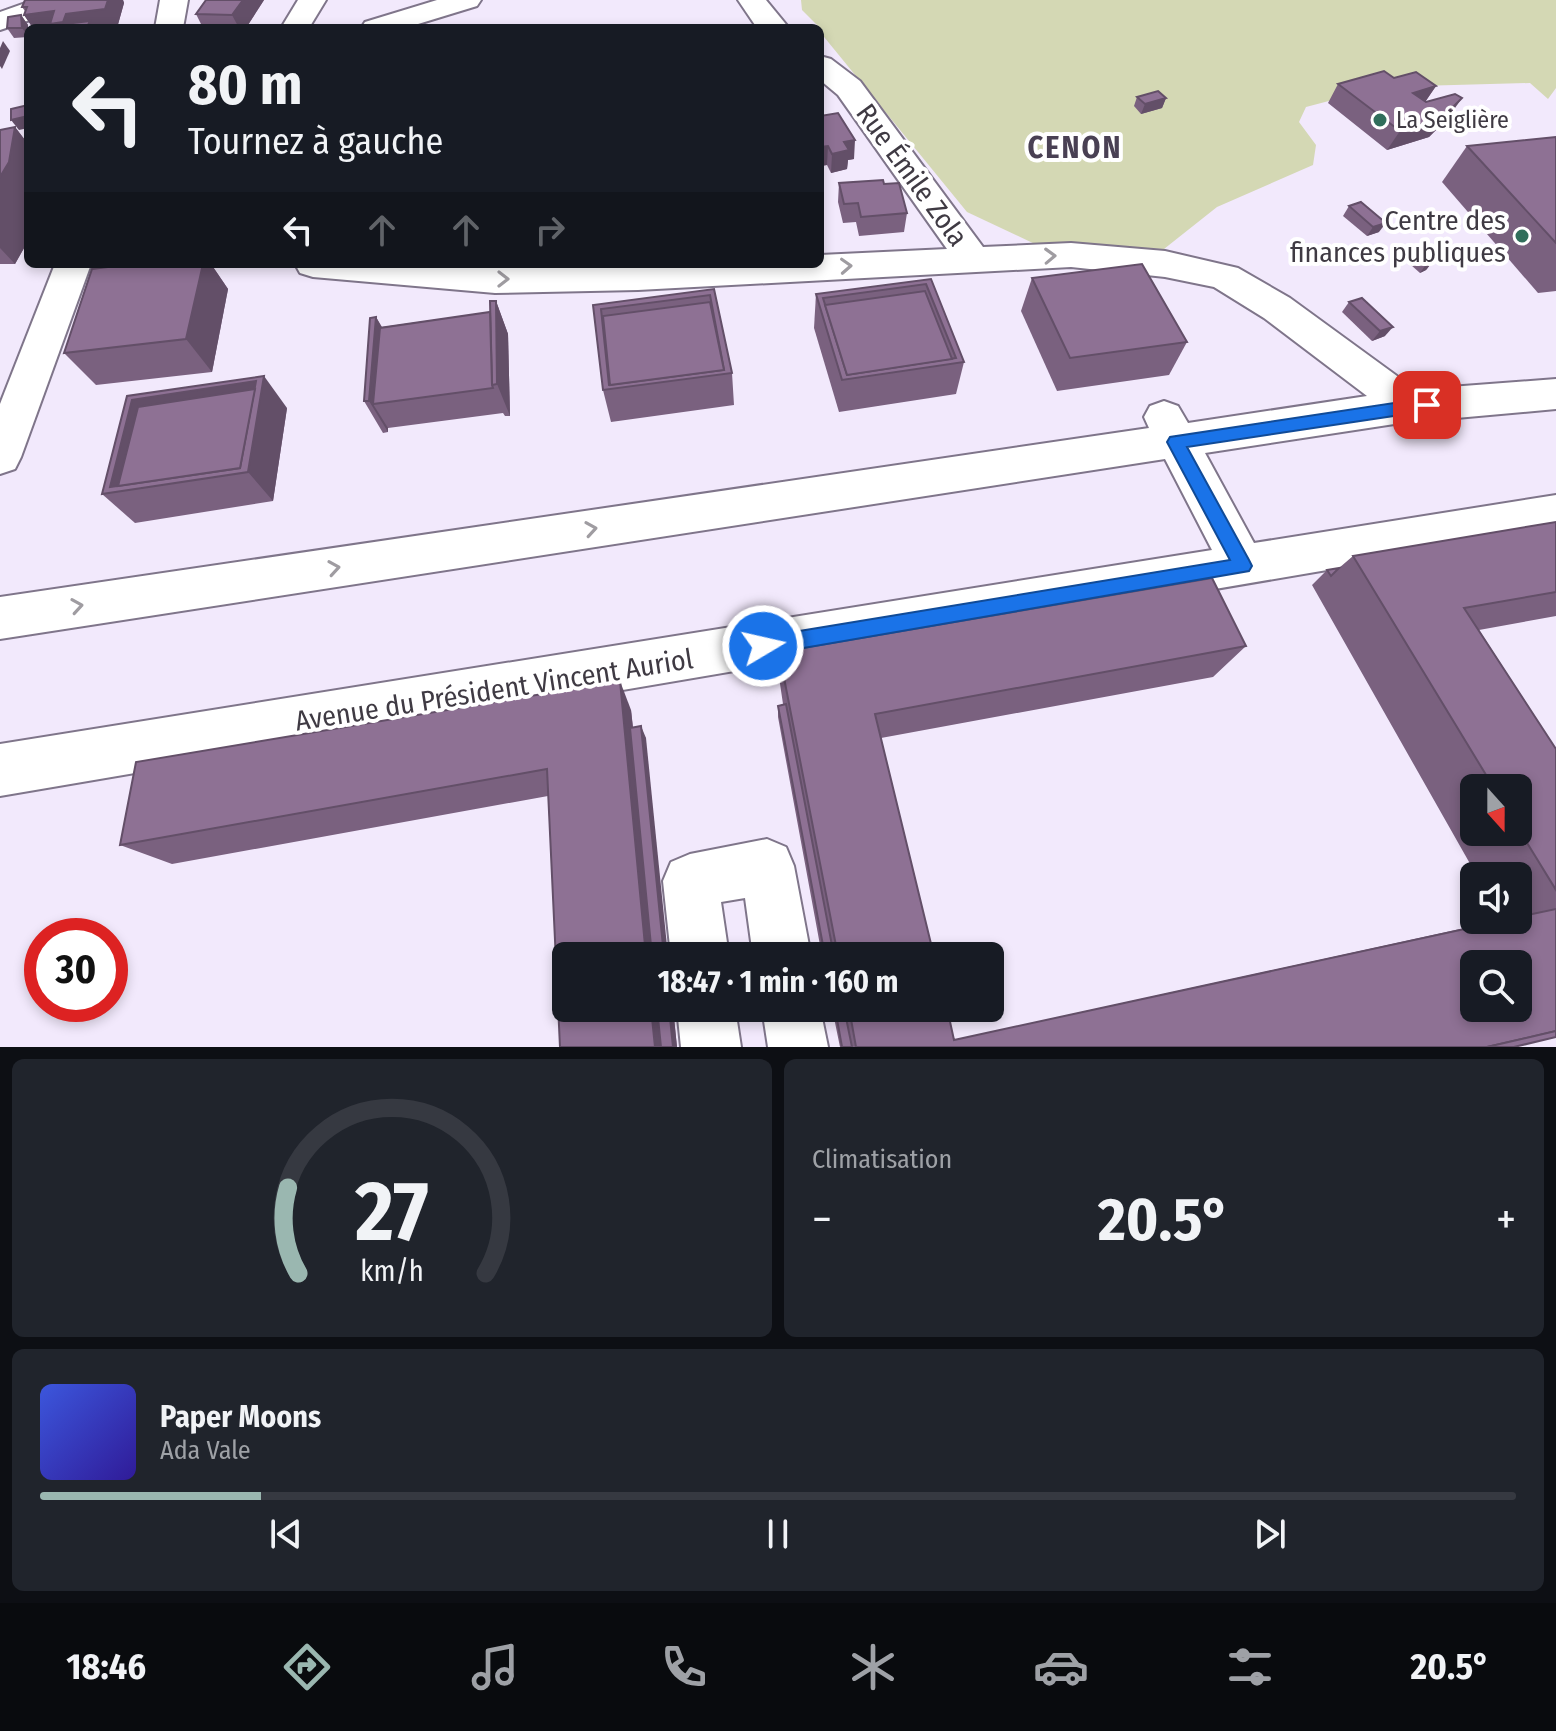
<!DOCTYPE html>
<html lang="fr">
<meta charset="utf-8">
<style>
body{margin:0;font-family:"Fira Sans Condensed",sans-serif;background:#20242c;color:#f1f3f6;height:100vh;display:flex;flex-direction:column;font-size:30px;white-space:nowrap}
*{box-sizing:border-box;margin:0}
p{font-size:26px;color:#9ea1a6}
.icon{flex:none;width:44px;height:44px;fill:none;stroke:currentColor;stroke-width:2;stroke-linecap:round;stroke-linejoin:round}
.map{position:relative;height:1047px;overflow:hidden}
.details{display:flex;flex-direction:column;gap:12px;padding:12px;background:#0d0f14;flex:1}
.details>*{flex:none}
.banner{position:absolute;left:24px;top:24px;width:800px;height:244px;border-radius:12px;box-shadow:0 4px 12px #0003;background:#171b24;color:#f1f3f6;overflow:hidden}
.needle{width:52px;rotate:159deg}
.fabs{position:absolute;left:1460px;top:774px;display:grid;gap:16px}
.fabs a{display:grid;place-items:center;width:72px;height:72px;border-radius:12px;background:#171b24;box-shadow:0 4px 12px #0003;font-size:40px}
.speed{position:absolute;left:24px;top:918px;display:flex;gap:16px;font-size:40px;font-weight:700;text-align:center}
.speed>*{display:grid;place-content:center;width:104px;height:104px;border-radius:50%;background:#171b24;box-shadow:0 4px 12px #0003;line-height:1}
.speed .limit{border:12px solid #d22;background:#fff;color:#111}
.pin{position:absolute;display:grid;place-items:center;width:68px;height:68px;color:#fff;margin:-34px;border-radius:16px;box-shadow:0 4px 12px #0006}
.me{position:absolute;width:88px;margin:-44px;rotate:81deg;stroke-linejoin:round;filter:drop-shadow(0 0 6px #0008)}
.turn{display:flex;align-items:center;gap:28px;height:168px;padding:0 32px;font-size:36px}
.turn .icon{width:104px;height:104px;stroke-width:2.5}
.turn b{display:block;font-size:56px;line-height:68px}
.lanes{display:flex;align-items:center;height:76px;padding:0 32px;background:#0003;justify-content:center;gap:40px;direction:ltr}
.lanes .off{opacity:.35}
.big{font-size:60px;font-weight:700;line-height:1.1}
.details .tile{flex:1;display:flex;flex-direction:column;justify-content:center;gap:12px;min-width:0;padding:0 28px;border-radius:12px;background:#20242c}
.details .dial{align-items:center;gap:0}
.dial svg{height:208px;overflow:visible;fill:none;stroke:#363941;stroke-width:7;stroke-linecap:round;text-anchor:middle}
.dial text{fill:#f1f3f6;stroke:none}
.song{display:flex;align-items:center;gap:24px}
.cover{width:96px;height:96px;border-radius:12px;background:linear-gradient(135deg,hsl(230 70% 55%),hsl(250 70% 35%))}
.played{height:8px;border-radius:4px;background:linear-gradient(90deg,#9ab7b0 15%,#363941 15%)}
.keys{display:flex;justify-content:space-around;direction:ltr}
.heat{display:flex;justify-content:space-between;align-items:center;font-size:44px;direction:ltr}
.details .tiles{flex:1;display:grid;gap:12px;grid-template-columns:1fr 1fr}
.tile:last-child{grid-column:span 2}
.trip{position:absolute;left:552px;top:942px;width:452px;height:80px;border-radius:12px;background:#171b24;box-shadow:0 4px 12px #0003;font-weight:700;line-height:80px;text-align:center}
.tabs{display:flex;height:128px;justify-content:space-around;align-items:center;background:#090b0e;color:#9ea1a6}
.tabs .icon{width:56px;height:56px}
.tabs .on{color:#9ab7b0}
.tabs b{font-size:36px;color:#f1f3f6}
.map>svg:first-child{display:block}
.green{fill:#d4d8b4}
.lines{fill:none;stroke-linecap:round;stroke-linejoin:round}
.minor-casing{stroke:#7f758a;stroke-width:4}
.minor{fill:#fff;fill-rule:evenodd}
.wall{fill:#7a617f;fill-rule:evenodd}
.shaded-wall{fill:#634f68}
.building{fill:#8e7194;stroke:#634f68;stroke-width:2;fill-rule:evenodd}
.oneway{stroke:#9f9ca1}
.route{fill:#1a73e8;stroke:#114b97;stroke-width:2}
.poi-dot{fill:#306e5b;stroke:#fff;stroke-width:3}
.labels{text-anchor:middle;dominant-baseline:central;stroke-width:8;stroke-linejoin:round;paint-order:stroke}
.far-poi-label{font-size:24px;fill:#3f3a43;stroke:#fff;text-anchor:start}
.street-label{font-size:28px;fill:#3f3a43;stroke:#fff}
.poi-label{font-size:28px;fill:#3f3a43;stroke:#fff;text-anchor:end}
.far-district-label{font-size:30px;font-weight:bold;letter-spacing:2px;fill:#494053;stroke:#fff}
</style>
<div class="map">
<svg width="1556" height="1047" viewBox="0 0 1556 1047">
<rect width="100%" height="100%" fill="#f2e9fc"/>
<!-- green -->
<path class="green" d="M801 0H1556V88L1548 99 1530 83 1382 87 1306 107 1299 122 1316 145 1313 165 1217 207 1164 249 1037 245 967 212 820 32V28L802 10Z"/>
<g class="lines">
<defs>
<g id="minor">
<path d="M34 0H76L72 6 0 30V12Z"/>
<path d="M160 0H188L183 28H155Z"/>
<path d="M298 0H326L309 28H281Z"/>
<path d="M437 0H481L477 6 405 28H361L365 22Z"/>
<path d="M738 0H766L789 28H757Z"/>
<path d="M820 56 831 59 860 81 983 247 1071 243 1165 251 1238 268 1290 298 1397 376 1410 390 1556 379V409L1401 423 1205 453 1254 543 1556 495V531L0 796V744L1212 550 1165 459 0 639V597L1149 428 1144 417 1150 406 1164 401 1178 406 1188 423 1367 396 1264 318 1214 287 1165 277 1071 267 638 290 495 293 313 277 300 273 295 264H459L495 267 820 264V255L947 249 838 95 820 80Z"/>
<path d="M55 264H91L21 457 15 469 0 474V404Z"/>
<path d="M767 839 786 847 794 866 811 956H753L745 898 721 902 729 956H671L663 881 671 862 690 854Z"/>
<path d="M677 1008H735L741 1047H681Z"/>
<path d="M762 1008H820L828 1047H768Z"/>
</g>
</defs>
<!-- minor casing -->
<use href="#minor" class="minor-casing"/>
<!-- minor -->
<use href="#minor" class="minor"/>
</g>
<!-- wall -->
<g class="wall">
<path d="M25 0H123L124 3 117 28H33L24 15 25 11 22 7Z"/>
<path d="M264 0 246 28H203L196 14Z"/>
<path d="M21 15 28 25V37L14 38 7 28Z"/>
<path d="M1394 78 1436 86 1425 102 1448 118 1429 137 1387 150 1328 103 1338 84Z"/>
<path d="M1137 97 1166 98 1162 108 1141 114 1134 106Z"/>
<path d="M820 116 854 159 848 160 847 169 831 173 827 165 820 166Z"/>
<path d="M15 127 28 144V241L15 264H0V130Z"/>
<path d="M1556 137V291L1538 293 1442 182 1467 146Z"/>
<path d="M839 183 884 184 907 213 904 232 859 236 856 222 843 223 838 202Z"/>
<path d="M1349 206 1379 232 1367 236 1343 216Z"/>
<path d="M1419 256 1434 260 1426 270 1420 273 1411 265Z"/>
<path d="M100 264H211L228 289 212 372 96 385 64 353Z"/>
<path d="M1032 278 1187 342 1169 375 1057 391 1021 311Z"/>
<path d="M931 279 964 362 956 394 839 412 814 328 816 294Z"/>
<path d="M714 289 732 373 734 405 611 422 603 390 593 305Z"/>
<path d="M496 301 508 334 510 416H505L503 413 388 428V432L383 433 364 401 376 317 382 327 490 312Z"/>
<path d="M1349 302 1385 336 1372 341 1342 312Z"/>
<path d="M287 408 273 501 135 523 102 494Z"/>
<path d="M1556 522V616L1479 630 1556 749V1037L1514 1047H840L832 1008H947L954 1040 1501 920H1518V876H1477L1312 585 1327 570 1339 568 1353 556ZM1474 788H1518V832H1474Z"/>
<path d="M1246 646 1213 677 881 738 934 956H822L778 717V706L783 704 779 677V652Z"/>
<path d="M631 710 633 727 646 738 566 1008H673L677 1047H560L548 796 172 864 120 845Z"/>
</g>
<!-- shaded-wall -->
<g class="shaded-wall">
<path d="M108 0H123L124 3 117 28H90L88 25 73 27 74 28H33L24 15 54 11 66 14Z"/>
<path d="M243 0H264L246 28H239L232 15Z"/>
<path d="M21 15 28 25V36L22 28Z"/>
<path d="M3 41 10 51 2 69 0 66V48Z"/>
<path d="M1436 86 1423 105 1413 93Z"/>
<path d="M1166 98 1162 108 1141 114 1145 104Z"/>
<path d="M1462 98 1448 118 1429 137 1387 150 1400 131Z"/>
<path d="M28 116V128L19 130 11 120Z"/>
<path d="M15 127 28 144V241L15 264 0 248V177Z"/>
<path d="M855 140 854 159 848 160 847 169 831 173 832 154 844 142Z"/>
<path d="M828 146 827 165 820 166V147Z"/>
<path d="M1386 223 1379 232 1367 236 1373 227Z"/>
<path d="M1434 260 1426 270 1420 273 1427 263Z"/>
<path d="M203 264H211L228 289 212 372 186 339Z"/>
<path d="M496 301 508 334 510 416 497 384Z"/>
<path d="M376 317 394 350 373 404 388 428V432L369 401Z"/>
<path d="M1393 327 1385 336 1372 341 1380 331Z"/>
<path d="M264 376 287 408 273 501 248 472 149 487H110L132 400 256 381Z"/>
<path d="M620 681 631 710 656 956H646Z"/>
<path d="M641 726 646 738 668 956H664Z"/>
<path d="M651 1008H661L665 1047H655Z"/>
<path d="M669 1008H673L677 1047H673Z"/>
</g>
<!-- building -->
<g class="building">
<path d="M25 0H108L105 9 66 14 63 22 50 24 54 11 24 15 27 7H22Z"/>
<path d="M206 0H243L232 15 196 14Z"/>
<path d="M21 15 22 28H7L8 17Z"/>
<path d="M90 21 88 25 73 27V23Z"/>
<path d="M1384 71 1394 78 1416 72 1436 86 1413 93 1426 102 1455 94 1462 98 1442 118 1400 131 1338 84Z"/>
<path d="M1158 91 1166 98 1145 104 1137 97Z"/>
<path d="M28 105V116L11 120V109Z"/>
<path d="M838 113 855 140 844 142 849 150 832 154 828 146 820 147V116Z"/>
<path d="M15 127 9 162 0 177V130Z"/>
<path d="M1556 137V243L1467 146Z"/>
<path d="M883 180 884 184 899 183 907 213 861 217 858 203 844 204 839 183Z"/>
<path d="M1361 202 1386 223 1373 227 1349 206Z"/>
<path d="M1425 253 1434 260 1427 263 1419 256Z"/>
<path d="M100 264H132L99 268Z"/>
<path d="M132 264H203L186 339 64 353 92 269Z"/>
<path d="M1142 264 1187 342 1070 358 1032 278Z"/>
<path d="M931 279 964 362 842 380 816 294ZM926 284 956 358 847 375 823 298Z"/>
<path d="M714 289 732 373 603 390 593 305ZM710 295 724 370 609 385 601 309Z"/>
<path d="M925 291 952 359 847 375 825 305Z"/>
<path d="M1362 298 1393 327 1380 331 1349 302Z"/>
<path d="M490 301H496L497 384 492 385Z"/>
<path d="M710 302 724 370 610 385 603 316Z"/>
<path d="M490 312 492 385 493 388 373 404 380 328Z"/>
<path d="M376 317 369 401H364L370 318Z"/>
<path d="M264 376 248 472 102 494 127 396ZM256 381 240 468 110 487 132 400Z"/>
<path d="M255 389 240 468 118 486 138 407Z"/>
<path d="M1556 522V592L1464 608 1556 749V890L1518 828V788H1494L1353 556Z"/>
<path d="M1339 568 1331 576 1327 570Z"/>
<path d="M1212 578 1246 646 875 714 934 956H838L779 652Z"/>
<path d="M620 681 646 956H566V1008H651L655 1047H560L547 769 120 845 136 762Z"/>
<path d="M786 704 834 956H825L778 706Z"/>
<path d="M641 726 664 956H652L630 728Z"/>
<path d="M1556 909V1031L1487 1047H856L849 1008H947L954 1040 1506 920H1518V917ZM1474 964H1518V1008H1474Z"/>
<path d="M657 1008H669L673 1047H661Z"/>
<path d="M835 1008H844L852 1047H842Z"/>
<path d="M1556 1031V1037L1514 1047H1487Z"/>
</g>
<!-- one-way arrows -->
<defs><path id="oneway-chevron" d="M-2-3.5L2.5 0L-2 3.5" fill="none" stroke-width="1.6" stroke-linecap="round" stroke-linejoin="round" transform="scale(2)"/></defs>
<g class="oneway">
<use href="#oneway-chevron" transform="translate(1050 256) rotate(-2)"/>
<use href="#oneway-chevron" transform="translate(846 266) rotate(-3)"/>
<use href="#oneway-chevron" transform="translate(503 279)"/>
<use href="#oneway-chevron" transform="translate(591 529) rotate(-9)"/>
<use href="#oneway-chevron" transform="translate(334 568) rotate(-9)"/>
<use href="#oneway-chevron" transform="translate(77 606) rotate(-9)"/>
</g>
<!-- route -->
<path class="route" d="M1427 398 1435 405 1427 411 1187 447 1249 560 1252 566 1249 571 763 655 756 652 753 646 756 639 763 637 1230 560 1167 442 1170 437Z"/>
<!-- markers -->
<g class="poi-dot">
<circle cx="1380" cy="120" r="8"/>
<circle cx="1522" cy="236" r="8"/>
</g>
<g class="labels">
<!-- far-poi labels -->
<g class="far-poi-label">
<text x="1396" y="120">La Seiglière</text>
</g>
<!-- street labels -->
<g class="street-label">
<text transform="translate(912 175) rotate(54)">Rue Émile Zola</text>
<text transform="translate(494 690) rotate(-9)">Avenue du Président Vincent Auriol</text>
</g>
<!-- poi labels -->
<g class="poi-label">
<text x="1506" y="220">Centre des<tspan x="1506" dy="32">finances publiques</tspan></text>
</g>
<!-- far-district labels -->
<g class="far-district-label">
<text x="1075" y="148">CENON</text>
</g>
</g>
</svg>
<div class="fabs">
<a><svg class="needle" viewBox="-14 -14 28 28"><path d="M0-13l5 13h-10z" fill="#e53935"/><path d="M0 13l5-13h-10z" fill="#9ea1a6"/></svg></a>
<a><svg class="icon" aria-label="sound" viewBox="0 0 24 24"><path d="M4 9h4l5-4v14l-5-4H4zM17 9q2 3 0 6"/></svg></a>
<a><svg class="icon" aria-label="search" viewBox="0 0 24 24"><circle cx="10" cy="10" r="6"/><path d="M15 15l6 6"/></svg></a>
</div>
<div class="speed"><div class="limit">30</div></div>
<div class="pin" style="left:1427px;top:405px;background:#d93025"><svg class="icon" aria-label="arrive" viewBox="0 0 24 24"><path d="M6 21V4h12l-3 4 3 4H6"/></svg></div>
<svg class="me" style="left:763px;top:646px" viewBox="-20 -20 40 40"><circle r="17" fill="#1a73e8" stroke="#fff" stroke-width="3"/><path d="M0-11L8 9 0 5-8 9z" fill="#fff"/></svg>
<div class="trip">18:47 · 1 min · 160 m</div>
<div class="banner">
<div class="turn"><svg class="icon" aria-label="left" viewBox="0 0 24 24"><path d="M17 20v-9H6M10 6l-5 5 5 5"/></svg><div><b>80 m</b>Tournez à gauche</div></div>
<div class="lanes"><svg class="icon" aria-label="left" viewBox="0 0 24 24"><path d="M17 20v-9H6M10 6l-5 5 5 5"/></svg><svg class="icon off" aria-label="ahead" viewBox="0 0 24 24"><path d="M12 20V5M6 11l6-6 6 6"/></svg><svg class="icon off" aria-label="ahead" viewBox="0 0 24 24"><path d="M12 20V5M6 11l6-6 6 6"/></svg><svg class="icon off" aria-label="right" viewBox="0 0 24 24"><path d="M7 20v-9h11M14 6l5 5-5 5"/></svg></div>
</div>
</div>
<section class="details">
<div class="tiles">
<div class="tile dial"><svg viewBox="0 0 100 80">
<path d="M14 69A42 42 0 1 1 86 69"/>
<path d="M14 69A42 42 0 0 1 10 36" stroke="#9ab7b0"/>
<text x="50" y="56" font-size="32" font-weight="700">27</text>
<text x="50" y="72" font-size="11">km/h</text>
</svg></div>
<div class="tile"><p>Climatisation</p>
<div class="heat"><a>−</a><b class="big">20.5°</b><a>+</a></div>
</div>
<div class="tile">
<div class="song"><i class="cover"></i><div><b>Paper Moons</b><p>Ada Vale</p></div></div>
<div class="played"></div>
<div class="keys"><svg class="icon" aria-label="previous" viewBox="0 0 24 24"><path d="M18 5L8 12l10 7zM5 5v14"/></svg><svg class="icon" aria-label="pause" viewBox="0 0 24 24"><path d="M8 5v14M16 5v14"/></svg><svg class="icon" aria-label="next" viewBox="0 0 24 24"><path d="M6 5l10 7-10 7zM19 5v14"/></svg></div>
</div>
</div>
</section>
<nav class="tabs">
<b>18:46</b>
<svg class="icon on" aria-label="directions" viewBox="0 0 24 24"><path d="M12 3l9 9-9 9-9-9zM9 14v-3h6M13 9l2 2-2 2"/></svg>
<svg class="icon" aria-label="music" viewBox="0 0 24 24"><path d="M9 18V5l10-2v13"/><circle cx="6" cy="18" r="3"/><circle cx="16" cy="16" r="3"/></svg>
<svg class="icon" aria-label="phone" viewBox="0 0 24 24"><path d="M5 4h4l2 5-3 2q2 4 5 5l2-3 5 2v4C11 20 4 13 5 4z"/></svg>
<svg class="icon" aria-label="climate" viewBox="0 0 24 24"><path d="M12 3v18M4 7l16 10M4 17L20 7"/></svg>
<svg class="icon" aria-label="car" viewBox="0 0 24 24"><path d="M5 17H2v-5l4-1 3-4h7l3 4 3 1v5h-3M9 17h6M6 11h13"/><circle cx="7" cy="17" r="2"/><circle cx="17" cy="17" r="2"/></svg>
<svg class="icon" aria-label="filters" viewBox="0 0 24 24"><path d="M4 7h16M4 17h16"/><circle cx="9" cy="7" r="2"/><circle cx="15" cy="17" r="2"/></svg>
<b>20.5°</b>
</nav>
